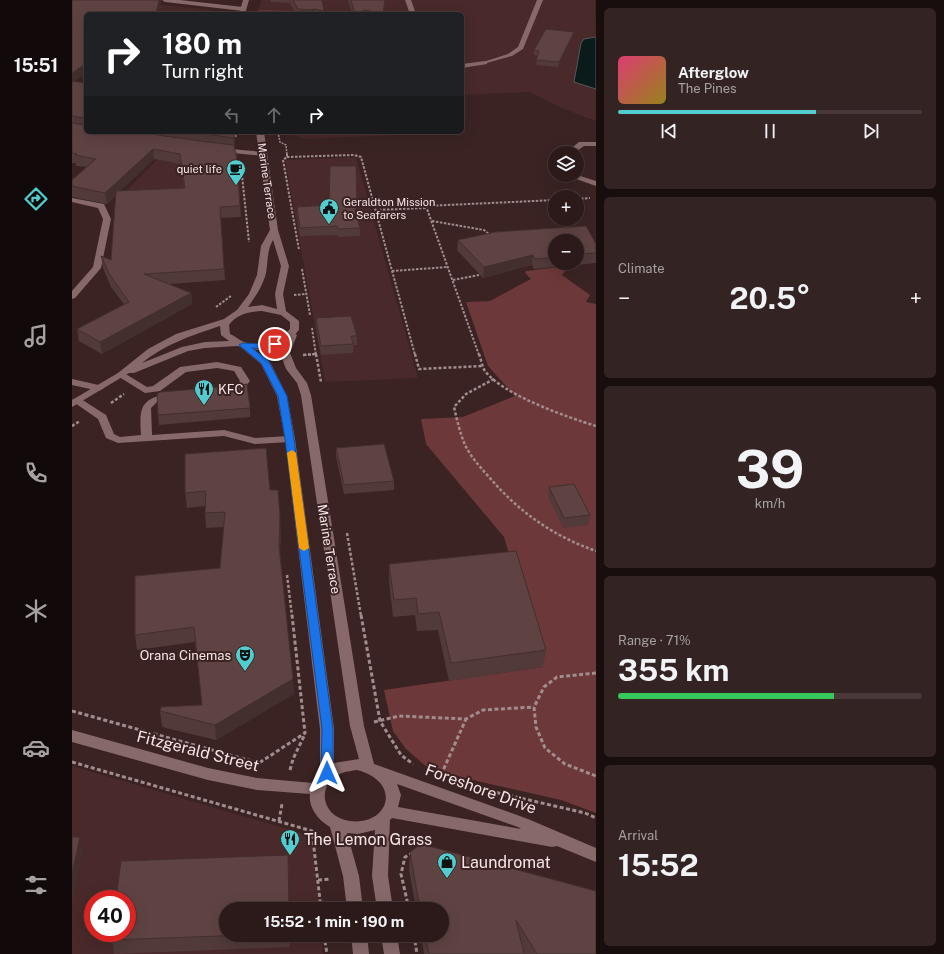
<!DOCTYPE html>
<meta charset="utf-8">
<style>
body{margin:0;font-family:"Public Sans",sans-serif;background:#342323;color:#f1f3f6;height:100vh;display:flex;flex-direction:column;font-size:15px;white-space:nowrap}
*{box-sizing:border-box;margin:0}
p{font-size:13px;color:#a6a1a2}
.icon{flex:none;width:22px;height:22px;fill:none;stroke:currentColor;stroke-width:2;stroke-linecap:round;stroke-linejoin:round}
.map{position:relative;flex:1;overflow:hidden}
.panel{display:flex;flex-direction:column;gap:8px;padding:8px;background:#180e0e;width:348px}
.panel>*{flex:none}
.top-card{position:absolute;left:12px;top:12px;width:380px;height:122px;border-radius:6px;box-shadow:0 4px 16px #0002,0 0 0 1px #483839;background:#202124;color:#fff;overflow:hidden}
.fabs{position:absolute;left:476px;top:146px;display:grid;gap:8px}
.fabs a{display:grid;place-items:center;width:36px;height:36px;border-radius:50%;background:#2c1a1a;box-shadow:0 4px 16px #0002,0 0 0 1px #483839;font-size:20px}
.speed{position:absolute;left:12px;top:890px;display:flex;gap:8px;font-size:20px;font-weight:700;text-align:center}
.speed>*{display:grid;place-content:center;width:52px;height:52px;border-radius:50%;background:#2c1a1a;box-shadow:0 4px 16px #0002,0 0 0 1px #483839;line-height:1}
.speed .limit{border:6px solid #d22;background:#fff;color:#111}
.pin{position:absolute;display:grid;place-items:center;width:34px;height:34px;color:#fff;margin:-17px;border:2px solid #fff;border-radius:50%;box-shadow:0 1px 4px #0007}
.me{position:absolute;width:44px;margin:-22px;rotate:0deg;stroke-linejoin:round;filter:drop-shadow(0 0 3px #0008)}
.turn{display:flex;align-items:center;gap:14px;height:84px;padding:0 12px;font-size:18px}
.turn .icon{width:52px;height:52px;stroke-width:2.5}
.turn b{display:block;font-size:28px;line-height:34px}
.lanes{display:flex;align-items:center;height:38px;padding:0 12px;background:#0003;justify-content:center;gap:20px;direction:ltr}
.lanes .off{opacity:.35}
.big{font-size:30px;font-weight:700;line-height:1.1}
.panel .widget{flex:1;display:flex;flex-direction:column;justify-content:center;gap:6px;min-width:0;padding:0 14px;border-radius:6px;background:#342323}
.panel .dial{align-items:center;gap:0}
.dial b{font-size:52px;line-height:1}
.song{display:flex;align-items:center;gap:12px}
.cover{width:48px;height:48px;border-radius:6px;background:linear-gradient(135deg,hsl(340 70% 55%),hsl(50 70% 35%))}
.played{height:4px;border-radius:2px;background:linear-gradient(90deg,#52cdcf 65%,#483839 65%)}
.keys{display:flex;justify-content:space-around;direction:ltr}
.heat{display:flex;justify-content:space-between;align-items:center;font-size:22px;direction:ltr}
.charge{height:6px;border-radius:3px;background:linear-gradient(90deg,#34c759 71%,#483839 0)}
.trip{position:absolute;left:147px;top:902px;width:230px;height:40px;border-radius:20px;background:#2c1a1a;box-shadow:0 4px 16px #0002,0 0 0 1px #483839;font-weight:700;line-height:40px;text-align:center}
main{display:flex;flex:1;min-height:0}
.dock{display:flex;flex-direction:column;width:72px;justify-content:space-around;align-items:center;background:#120a0a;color:#a6a1a2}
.dock .icon{width:28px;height:28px}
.dock .current{color:#52cdcf}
.dock b{font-size:18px;color:#f1f3f6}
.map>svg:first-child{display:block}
.built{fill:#492929;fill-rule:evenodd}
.green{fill:#6d3839}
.water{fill:#0b1b1b;stroke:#525858}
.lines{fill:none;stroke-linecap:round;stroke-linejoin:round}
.path-far3{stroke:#a18d8d;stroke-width:1.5;stroke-dasharray:2 1;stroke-linecap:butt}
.path-far2{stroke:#a18d8d;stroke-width:2;stroke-dasharray:2.5 1.5;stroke-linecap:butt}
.path-far1{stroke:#a18d8d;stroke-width:2.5;stroke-dasharray:3 2;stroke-linecap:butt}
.path{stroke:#a18d8d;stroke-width:3;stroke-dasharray:4 2.5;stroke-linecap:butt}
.service{fill:#876969;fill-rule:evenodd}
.minor{fill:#876969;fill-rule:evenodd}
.tertiary{fill:#876969;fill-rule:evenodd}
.secondary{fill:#876969;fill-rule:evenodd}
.wall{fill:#513a39;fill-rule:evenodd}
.shaded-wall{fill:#422f2e}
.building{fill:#5e4342;stroke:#422f2e}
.route{fill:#1a73e8;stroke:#114b97}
.slow{fill:#f59e0b}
.labels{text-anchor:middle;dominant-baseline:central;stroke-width:4;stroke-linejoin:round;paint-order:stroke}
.far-poi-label{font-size:11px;fill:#f7e5e5;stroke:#3b2323;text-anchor:end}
.far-street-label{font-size:11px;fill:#f7e5e5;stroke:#3b2323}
.poi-label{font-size:13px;fill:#f7e5e5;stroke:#3b2323;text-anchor:start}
.street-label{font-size:13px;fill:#f7e5e5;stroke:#3b2323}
.near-street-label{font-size:16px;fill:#f7e5e5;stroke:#3b2323}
.near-poi-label{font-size:16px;fill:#f7e5e5;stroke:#3b2323;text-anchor:start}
</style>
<main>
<nav class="dock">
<b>15:51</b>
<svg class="icon current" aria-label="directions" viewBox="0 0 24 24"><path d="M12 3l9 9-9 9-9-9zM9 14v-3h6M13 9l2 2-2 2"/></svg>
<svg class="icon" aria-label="music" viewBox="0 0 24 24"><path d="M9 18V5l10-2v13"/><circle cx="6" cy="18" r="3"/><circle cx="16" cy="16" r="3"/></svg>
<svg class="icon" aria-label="phone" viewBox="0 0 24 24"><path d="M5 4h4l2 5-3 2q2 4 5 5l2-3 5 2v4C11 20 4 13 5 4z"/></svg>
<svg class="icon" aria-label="climate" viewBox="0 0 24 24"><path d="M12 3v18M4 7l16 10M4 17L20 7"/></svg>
<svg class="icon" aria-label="car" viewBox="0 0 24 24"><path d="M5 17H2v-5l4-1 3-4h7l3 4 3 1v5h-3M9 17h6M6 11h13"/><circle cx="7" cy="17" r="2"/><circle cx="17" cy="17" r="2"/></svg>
<svg class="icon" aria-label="filters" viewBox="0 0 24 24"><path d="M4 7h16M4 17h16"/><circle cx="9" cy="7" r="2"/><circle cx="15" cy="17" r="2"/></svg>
</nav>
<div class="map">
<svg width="524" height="954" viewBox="0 0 524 954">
<rect width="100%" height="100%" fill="#3b2323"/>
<!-- built -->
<g class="built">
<path d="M48 0 138 10 149 14H14Z"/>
<path d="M190 0H523L524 37 512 39 502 81 524 89V121L492 109 457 92 390 95V14H187L186 10Z"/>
<path d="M212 132H325L326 135 233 139Z"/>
<path d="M94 151 165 162 169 196 44 201Z"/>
<path d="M284 157 346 378 253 382 213 160Z"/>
<path d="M0 766 239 836 247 909H154V935H249L251 954H0ZM21 899H55V933H21Z"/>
</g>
<!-- green -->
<g class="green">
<path d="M186 10 328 14H329H187Z"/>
<path d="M496 266 490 275 518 295 514 302 524 304V813L489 800 409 782 356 768 334 749 321 731 312 690 471 667 432 537 354 444 349 419 391 417 443 396 416 366 394 302 418 301 459 279 453 273 454 271Z"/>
</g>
<!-- water -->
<path class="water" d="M524 37V89L502 82 509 43 512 39Z"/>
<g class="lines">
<!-- path-far3 -->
<g class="path-far3">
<path d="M163 132 164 138"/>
<path d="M206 132 208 142 214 145 215 155"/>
</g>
<!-- path-far2 -->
<g class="path-far2">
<path d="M215 154V157L211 160 227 250"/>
<path d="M215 157 282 155 289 157 343 355"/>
<path d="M169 166 177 242"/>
<path d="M505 199 518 198"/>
<path d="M303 210 355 208"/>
<path d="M360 221 412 230 418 235"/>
<path d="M230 269 238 315"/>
<path d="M320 271 376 267"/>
<path d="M381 280 407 275"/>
<path d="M222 295 234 294"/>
<path d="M144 307 159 296"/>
<path d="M240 328 244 355"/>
<path d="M232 355 244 354"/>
<path d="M407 355 354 206 483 200"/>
</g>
<!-- path-far1 -->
<g class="path-far1">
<path d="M244 354 249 382"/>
<path d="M343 354 347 369 411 366"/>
<path d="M407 354C409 359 410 367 413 371 431 395 495 417 524 426"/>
<path d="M231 355 244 354"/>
<path d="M422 379 394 394 382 407C385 420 388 433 393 445 399 457 408 467 417 477 447 512 481 536 524 551"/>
<path d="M39 403 52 394"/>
<path d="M0 426 8 421"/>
<path d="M275 533 289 616"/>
<path d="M215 575 220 616"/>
</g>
<!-- path -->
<g class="path">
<path d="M289 615 308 721 329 755 341 764"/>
<path d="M524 673 485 677 472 687 462 707 464 727 473 748 493 764 524 776"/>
<path d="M0 711 187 763 233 733 220 615"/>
<path d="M302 722 327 716 394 719 411 710 462 707"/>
<path d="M0 762 240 831 249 909"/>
<path d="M218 770 221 759 233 734"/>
<path d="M369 775 394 719"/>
<path d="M418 791 513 813 524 818"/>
<path d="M207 821 210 804"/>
<path d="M356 835V847"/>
<path d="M246 880 259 879"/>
<path d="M337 909 329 874 333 857 340 853"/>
<path d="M252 935 255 954"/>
<path d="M342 935 345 954"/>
</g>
<!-- service -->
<g class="service">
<path d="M333 0H339L344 14H338Z"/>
<path d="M465 0H471L451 49 440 56 411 64V62L436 54 446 47Z"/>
<path d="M507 142H524V146H512L502 153H493Z"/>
<path d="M480 162H483V170L477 166Z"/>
<path d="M493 175H505L524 181V186Z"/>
<path d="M0 198 32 204 39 219 29 268 3 298 0 299V291L21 267 31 219 26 208 0 202Z"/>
<path d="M145 362 169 367 178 381 168 393 153 394 152 392 153 390 161 388 168 381 162 371 145 368 114 372 88 391 73 393 44 375 46 373H52L75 387 81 386 108 367Z"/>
<path d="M100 393 105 396 104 398 85 402 79 408 80 435 152 430 183 438 218 436 223 439 218 442 183 444 152 436 46 443 34 438 26 419 0 401 1 399H9L34 415 42 434 48 437 69 435C67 406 69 398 100 393Z"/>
</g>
<!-- minor -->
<g class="minor">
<path d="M90 0H108L171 7 174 9 171 11 93 2Z"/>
<path d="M413 61 415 62V64L390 68V64Z"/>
<path d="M147 148 191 152 195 154 191 156 150 152H147Z"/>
</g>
<!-- tertiary -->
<g class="tertiary">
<path d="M220 332 225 335 218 353 224 368 235 383 239 395 292 726 302 764 456 819 524 848V862L485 846 480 847 320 818 318 820 316 876 321 909H305L300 876 303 830 286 834 275 833 287 876 291 909H275L271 876 258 827C247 821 236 808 238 794L185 790 136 780 0 742V730L136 768 185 778 241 783 248 772V729L213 439 205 396 189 364 166 345 171 342 174 343 198 362 215 396 223 439 262 729V763L287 759 278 726 229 395 225 383 214 369 208 353 215 335ZM285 770C331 782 317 826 278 821 271 820 264 817 259 812 247 798 253 779 270 773 275 771 280 771 285 770ZM325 784 446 827 449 829 326 807 329 795Z"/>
<path d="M0 379 31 386 32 388 27 391 0 385Z"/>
<path d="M279 935H295L297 954H281Z"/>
<path d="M309 935H325L328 954H312Z"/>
</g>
<!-- secondary -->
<g class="secondary">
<path d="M171 0H177L173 14H167Z"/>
<path d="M184 132H192L206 230 217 266 211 294 214 311 227 321V330L218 340 206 346 186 350 165 346 133 348 116 351 62 373H57L0 407V400L46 373 76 349 104 334 152 319 165 310 177 294 185 275 189 246 198 230ZM201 240 209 266 203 294 205 309 190 305 176 307C183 297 191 286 194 273 196 262 195 250 201 240ZM190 311 209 315 218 322V329C207 341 188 348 172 342 167 340 163 336 158 334L157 325C165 314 177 312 190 311ZM148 326 149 335 157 341 133 342 110 347 70 363C94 344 118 336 148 326Z"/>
</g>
</g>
<!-- wall -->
<g class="wall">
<path d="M0 0 89 1 14 14 3 82 14 83V132H162L163 151 164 152 169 217 149 218 153 280 97 284 119 293 120 304 30 354 7 341 5 329 52 304 39 287 31 268 29 256 39 260 44 195 35 204 0 197V180L15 167 4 166V163H0ZM82 159 109 164 112 188 48 191Z"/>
<path d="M199 0H250L252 14H224L218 3 199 2Z"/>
<path d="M276 0H314L312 14H280Z"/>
<path d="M501 38 486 67 464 65 465 56 462 55V50Z"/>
<path d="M284 166V213L288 228V236L266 237 265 235 228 236 225 215V207L257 205Z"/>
<path d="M514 226 524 244V263L462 269 460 265 411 278 385 250 386 240 423 232ZM483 241H505V263H483Z"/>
<path d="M244 318 285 336V345H281V353L249 355 244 327Z"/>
<path d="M178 408V417L87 425 86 415Z"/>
<path d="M264 448 322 481V490L272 494 264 457Z"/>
<path d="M113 454 198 490 209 531 208 554 222 694 144 740 90 727 88 711 130 705 123 642 65 650 63 635 148 568 152 527 134 528 133 513V506L115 508 113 493Z"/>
<path d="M477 487 518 515 516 525 491 528 476 496Z"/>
<path d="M317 564 474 650 471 667 377 681 366 630 345 631 343 615 321 617 317 581Z"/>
<path d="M338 852 524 954H352L349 935H370V909H344L337 869Z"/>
<path d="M216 855 217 869 154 935H217L218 947 42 954 40 940Z"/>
</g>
<!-- shaded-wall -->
<g class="shaded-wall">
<path d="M87 0H89V1L87 14H84Z"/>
<path d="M313 0H314L312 14H311Z"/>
<path d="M242 9V14H239V10Z"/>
<path d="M293 10V14H285Z"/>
<path d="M502 32 501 38 486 67 487 62Z"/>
<path d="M14 64V74L0 83V73Z"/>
<path d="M81 149 82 159 35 204 33 193Z"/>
<path d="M461 255 460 265 411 278 412 267Z"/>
<path d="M119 293 120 304 30 354 28 342Z"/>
<path d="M208 516 209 531 207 561V546Z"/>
<path d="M221 679 222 694 144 740 143 725Z"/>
<path d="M8 837 11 851 0 905V875Z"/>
<path d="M216 855 217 869V909Z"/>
</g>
<!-- building -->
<g class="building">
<path d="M0 0H87L84 14H14V64L0 73Z"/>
<path d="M221 0H250L252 11 242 9 239 10 226 9Z"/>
<path d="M279 0H313L311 14 293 10 285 14H283Z"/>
<path d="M474 29 502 32 487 62 464 60 467 51 462 50Z"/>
<path d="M0 81 14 83V120L13 118 0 116Z"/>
<path d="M0 123 14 125V132H64L136 142 162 145 163 151 164 152 168 206 148 207 152 269 72 274 119 293 28 342 5 329 57 302 38 275 29 256 39 260 44 191 113 188 108 154 81 149 33 193 0 186V180L24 159 3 155 5 154 0 153Z"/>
<path d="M118 132H162V138Z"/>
<path d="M258 166H284L285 205H282L288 228 266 229 265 226 228 228 225 207 257 205Z"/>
<path d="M514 226 524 244V253L505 254V241H483V257L463 259 461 255 412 267 386 240 423 232Z"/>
<path d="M279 316 285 336H279L281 344 249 346 244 318Z"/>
<path d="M175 384 178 408 86 415 85 394 88 392 164 386Z"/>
<path d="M312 444 322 481 272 485 264 448Z"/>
<path d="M194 448 198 490H206L208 516 207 546 221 679 143 725 88 711 89 707 130 705 122 627 63 635V576L148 568 153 512 133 513 134 491 113 493V454Z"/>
<path d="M502 484 518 515 492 518 477 487Z"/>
<path d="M444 551 474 650 379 663 367 612 346 614 344 598 322 600 317 564Z"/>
<path d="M0 837H8L0 875Z"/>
<path d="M349 844 524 891V954H465L444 920 452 954H357L353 935H370V909H348L338 852Z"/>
<path d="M216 855 217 909H154V935H174L40 940V933H55V899H44L49 861Z"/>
</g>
<!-- route -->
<path class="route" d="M203 342 206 343V346L193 349 180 348 196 360 215 396 222 439 261 729V773L260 777 255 778 251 777 249 773 250 729 213 439 206 396 189 363 167 345 171 343 193 344Z"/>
<!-- slow -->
<path class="slow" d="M220 450 224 453 237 548 232 551 227 548 215 453Z"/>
<!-- icons -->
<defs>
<symbol id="cafe-pin" viewBox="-11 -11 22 30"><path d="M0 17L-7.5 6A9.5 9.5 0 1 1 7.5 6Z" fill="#52cdcf" stroke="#3b2323"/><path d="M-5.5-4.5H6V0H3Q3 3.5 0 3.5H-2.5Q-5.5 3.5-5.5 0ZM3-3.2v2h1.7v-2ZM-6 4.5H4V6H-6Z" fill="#111"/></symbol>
<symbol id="civic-pin" viewBox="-11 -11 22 30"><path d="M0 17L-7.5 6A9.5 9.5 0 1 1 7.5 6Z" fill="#52cdcf" stroke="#3b2323"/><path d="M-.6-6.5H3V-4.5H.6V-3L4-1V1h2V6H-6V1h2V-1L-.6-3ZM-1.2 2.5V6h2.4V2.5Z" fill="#111"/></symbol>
<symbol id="restaurant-pin" viewBox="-11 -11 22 30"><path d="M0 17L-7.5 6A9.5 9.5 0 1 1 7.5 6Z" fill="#52cdcf" stroke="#3b2323"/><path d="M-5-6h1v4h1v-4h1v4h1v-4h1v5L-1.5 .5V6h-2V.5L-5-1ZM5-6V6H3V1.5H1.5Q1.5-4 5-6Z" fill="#111"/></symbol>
<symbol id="theatre-pin" viewBox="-11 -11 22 30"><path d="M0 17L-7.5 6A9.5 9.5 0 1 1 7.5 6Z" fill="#52cdcf" stroke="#3b2323"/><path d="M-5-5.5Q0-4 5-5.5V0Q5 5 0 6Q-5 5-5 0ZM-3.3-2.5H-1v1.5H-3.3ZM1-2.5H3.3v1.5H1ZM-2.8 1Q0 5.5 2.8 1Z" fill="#111"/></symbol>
<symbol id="shop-pin" viewBox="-11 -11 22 30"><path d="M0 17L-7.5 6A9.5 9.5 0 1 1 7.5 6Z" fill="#52cdcf" stroke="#3b2323"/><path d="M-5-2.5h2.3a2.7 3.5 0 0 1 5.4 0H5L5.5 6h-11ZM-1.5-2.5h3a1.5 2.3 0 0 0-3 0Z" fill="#111"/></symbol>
</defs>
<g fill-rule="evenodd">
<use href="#cafe-pin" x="153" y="158" width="22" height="30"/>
<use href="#civic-pin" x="246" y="197" width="22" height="30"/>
<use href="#restaurant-pin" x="121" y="378" width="22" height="30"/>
<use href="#theatre-pin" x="162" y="644" width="22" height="30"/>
<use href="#restaurant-pin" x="207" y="828" width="22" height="30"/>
<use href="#shop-pin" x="364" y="851" width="22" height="30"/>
</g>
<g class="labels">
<!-- far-poi labels -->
<g class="far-poi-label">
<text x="150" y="169">quiet life</text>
<text x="271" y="202" text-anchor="start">Geraldton Mission<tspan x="271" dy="13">to Seafarers</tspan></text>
</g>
<!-- far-street labels -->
<g class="far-street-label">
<text transform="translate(195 181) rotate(82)">Marine Terrace</text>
</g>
<!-- poi labels -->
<g class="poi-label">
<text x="146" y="389">KFC</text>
<text x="159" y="655" text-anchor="end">Orana Cinemas</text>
</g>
<!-- street labels -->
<g class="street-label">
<text transform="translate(257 549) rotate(81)">Marine Terrace</text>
</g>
<!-- near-street labels -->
<g class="near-street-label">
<text transform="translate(126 751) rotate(14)">Fitzgerald Street</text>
<text transform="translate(409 789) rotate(20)">Foreshore Drive</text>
</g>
<!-- near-poi labels -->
<g class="near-poi-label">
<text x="232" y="839">The Lemon Grass</text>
<text x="389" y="862">Laundromat</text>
</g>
</g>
</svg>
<div class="fabs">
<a><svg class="icon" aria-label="layers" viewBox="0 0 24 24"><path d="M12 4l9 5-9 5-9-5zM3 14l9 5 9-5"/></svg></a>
<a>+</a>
<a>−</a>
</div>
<div class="speed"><div class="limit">40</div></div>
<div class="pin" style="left:203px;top:344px;background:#d93025"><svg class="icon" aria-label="arrive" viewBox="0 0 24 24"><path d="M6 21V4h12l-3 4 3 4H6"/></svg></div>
<svg class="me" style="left:255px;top:773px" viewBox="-20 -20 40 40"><path d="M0-17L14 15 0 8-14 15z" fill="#1a73e8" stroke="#fff" stroke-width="4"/></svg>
<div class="trip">15:52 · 1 min · 190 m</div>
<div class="top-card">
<div class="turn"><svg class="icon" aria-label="right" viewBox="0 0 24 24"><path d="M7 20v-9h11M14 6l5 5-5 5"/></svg><div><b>180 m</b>Turn right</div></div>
<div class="lanes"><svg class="icon off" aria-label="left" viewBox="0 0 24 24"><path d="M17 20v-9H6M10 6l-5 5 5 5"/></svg><svg class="icon off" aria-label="ahead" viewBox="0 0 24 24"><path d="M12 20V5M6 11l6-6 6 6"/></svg><svg class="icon" aria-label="right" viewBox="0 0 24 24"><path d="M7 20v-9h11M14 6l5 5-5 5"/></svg></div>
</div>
</div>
<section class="panel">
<div class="widget">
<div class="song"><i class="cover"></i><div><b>Afterglow</b><p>The Pines</p></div></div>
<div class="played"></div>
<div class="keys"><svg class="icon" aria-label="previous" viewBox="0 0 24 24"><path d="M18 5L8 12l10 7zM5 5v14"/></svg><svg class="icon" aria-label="pause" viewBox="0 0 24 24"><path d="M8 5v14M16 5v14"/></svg><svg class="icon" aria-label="next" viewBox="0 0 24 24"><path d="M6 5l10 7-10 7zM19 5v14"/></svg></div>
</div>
<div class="widget"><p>Climate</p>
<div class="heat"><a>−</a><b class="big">20.5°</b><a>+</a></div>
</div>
<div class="widget dial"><b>39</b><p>km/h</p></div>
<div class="widget"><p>Range · 71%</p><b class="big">355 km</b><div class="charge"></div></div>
<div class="widget"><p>Arrival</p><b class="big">15:52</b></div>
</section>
</main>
